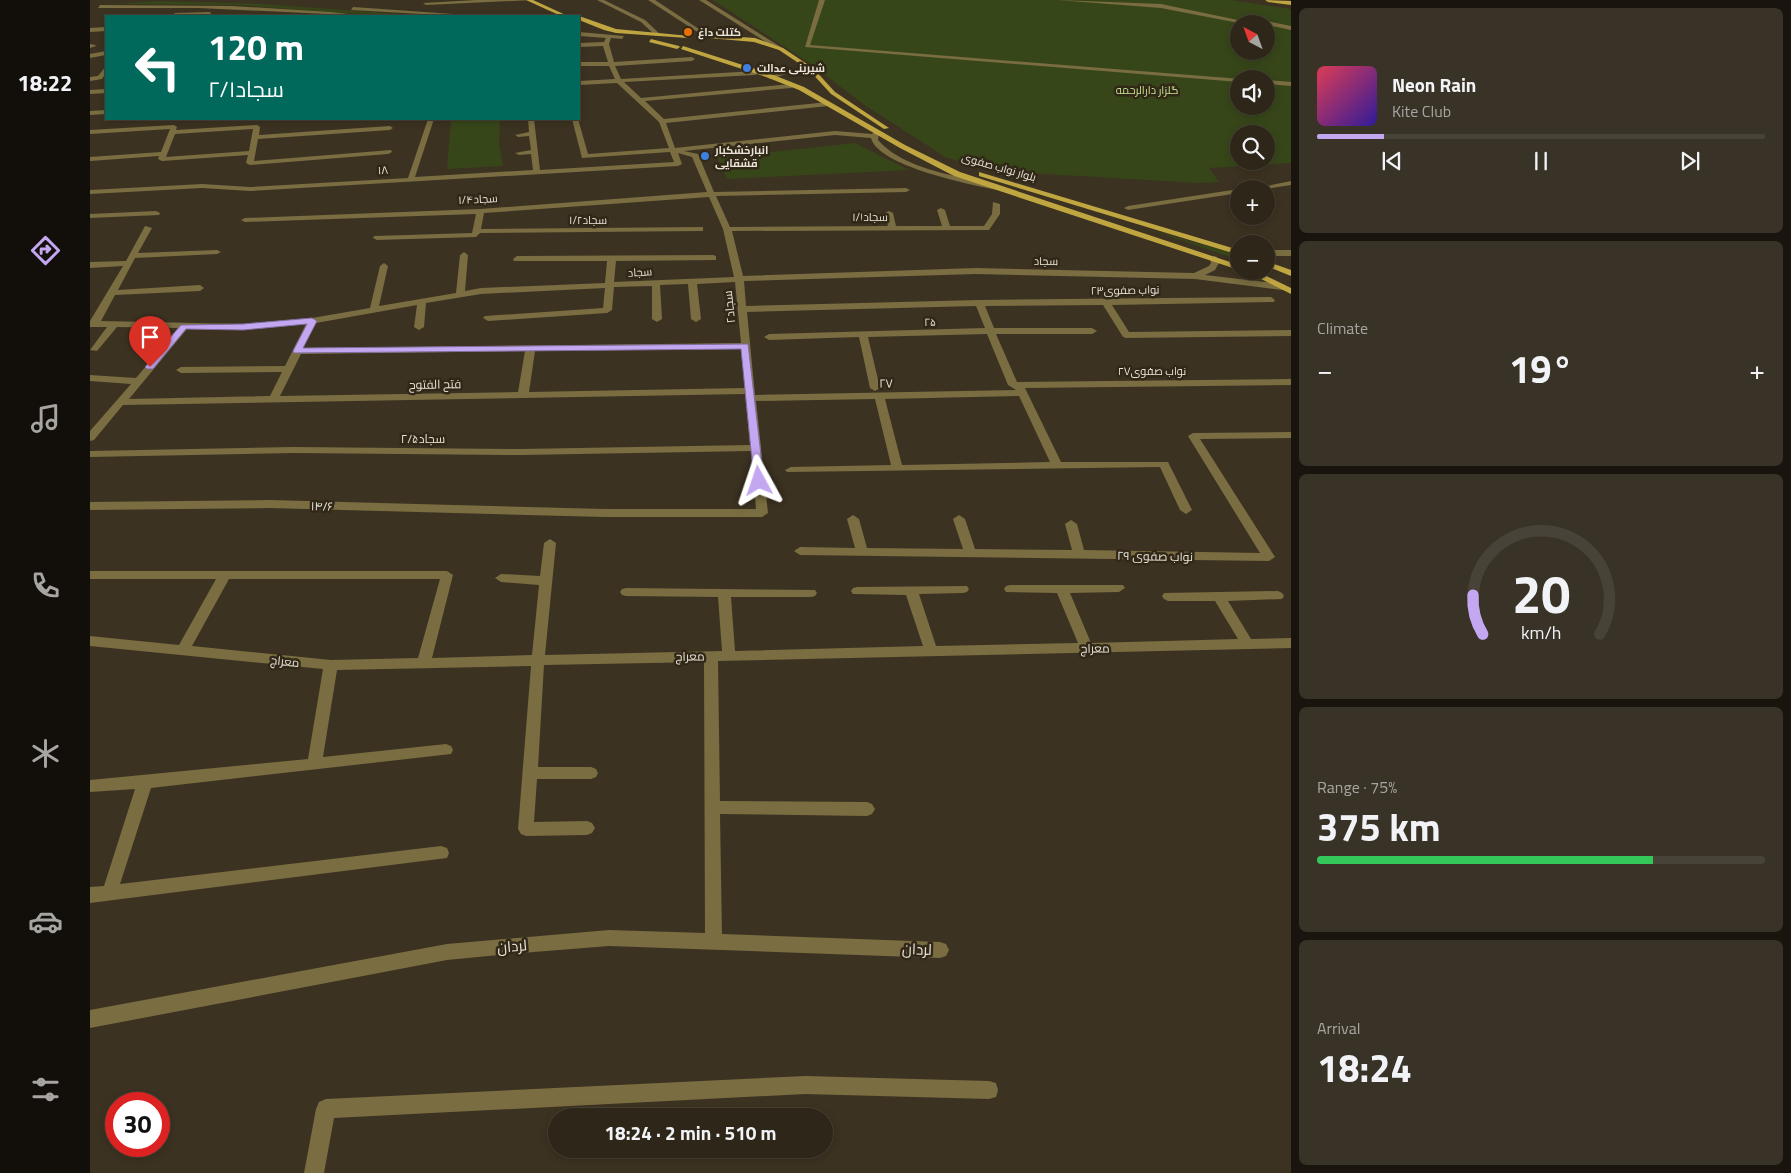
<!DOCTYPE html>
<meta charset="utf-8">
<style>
body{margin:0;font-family:"Titillium Web",Cairo,sans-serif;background:#393226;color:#f1f3f6;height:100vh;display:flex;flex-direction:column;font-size:19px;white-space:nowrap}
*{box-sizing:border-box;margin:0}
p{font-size:16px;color:#a7a5a2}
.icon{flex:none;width:28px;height:28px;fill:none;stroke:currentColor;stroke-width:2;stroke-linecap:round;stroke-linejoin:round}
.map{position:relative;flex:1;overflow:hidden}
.panel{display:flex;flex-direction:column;gap:8px;padding:8px;background:#19150e;width:500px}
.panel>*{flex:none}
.hud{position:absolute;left:15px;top:15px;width:475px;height:105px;border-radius:0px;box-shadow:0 2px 8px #0003,0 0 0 1px #484338;background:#00695c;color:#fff;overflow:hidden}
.needle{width:32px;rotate:319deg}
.controls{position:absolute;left:1140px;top:15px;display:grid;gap:10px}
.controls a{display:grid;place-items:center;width:45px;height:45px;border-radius:50%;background:#2d2619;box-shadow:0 2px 8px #0003,0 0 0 1px #484338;font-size:25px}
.speed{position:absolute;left:15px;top:1092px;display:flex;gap:10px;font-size:25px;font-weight:700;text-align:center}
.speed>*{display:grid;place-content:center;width:65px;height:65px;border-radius:50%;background:#2d2619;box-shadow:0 2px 8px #0003,0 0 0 1px #484338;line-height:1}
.speed .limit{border:8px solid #d22;background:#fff;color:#111}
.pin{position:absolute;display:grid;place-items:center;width:42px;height:42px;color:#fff;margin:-51px -21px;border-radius:50% 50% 50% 0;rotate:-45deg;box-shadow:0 0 5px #0007}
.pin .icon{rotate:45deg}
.me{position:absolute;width:55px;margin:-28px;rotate:355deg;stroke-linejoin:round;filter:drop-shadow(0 0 4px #0008)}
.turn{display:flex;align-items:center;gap:18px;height:105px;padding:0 20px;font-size:22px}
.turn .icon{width:65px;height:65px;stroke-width:2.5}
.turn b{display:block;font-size:35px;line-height:42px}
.big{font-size:38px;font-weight:700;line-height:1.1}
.panel .widget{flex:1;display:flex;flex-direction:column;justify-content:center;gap:8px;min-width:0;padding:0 18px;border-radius:8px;background:#393226}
.panel .dial{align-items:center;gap:0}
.dial svg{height:130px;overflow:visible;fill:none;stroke:#484338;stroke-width:7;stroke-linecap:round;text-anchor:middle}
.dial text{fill:#f1f3f6;stroke:none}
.song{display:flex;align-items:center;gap:15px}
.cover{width:60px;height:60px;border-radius:8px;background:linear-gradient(135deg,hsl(350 70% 55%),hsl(250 70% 35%))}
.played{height:5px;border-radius:2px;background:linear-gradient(90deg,#c4a7f1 15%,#484338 15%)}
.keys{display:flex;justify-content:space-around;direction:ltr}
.heat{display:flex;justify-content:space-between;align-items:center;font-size:28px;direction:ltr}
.charge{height:8px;border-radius:4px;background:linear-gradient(90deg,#34c759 75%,#484338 0)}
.trip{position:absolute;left:458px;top:1108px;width:285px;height:50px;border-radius:25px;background:#2d2619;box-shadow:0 2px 8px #0003,0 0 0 1px #484338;font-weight:700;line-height:50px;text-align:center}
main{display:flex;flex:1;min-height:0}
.tabs{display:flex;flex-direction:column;width:90px;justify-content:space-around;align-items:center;background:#120f0a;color:#a7a5a2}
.tabs .icon{width:35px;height:35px}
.tabs .current{color:#c4a7f1}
.tabs b{font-size:22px;color:#f1f3f6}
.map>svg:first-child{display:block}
.green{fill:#374619;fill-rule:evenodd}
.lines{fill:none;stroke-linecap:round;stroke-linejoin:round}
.minor{fill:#7a6d41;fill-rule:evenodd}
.major{fill:#c0a641;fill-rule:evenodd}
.route{fill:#c4a7f1;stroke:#7f6d9d}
.food-dot{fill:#e8710a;stroke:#312818;stroke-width:2}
.shop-dot{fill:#3f7fe0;stroke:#312818;stroke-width:2}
.labels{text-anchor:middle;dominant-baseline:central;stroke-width:5;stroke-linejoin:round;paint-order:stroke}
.far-poi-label{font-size:11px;font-weight:bold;fill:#eae4d9;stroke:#312818;text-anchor:start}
.far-park-label{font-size:11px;fill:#c4e28d;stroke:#312818}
.far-street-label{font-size:11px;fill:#eae4d9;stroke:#312818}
.street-label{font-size:12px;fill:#eae4d9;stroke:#312818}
.near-street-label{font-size:15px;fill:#eae4d9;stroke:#312818}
</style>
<main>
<nav class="tabs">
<b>18:22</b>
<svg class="icon current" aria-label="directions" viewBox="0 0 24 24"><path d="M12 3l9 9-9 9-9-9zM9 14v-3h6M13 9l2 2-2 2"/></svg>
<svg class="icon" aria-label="music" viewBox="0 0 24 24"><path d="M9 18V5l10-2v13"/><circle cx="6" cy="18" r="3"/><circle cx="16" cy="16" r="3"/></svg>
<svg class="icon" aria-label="phone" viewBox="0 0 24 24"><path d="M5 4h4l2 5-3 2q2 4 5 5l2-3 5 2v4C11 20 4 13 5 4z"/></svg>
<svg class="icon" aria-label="climate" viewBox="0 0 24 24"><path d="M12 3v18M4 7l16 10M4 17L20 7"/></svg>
<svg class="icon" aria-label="car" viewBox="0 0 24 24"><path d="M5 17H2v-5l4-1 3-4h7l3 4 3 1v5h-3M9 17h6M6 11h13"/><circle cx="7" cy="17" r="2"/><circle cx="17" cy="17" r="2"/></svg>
<svg class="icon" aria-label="filters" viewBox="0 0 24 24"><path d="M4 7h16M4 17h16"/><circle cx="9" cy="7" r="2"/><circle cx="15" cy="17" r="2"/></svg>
</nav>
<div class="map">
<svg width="1201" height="1173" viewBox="0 0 1201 1173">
<rect width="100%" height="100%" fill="#3c3221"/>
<!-- green -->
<g class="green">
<path d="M623 0H1140L1201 9V163L1119 168 1129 182 1108 183 907 171 857 158 776 106 718 62ZM1149 24H1176V51H1149ZM1149 79H1176V106H1149ZM1149 134H1176V161H1149Z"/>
<path d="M66 1 172 4 309 14 295 16 149 5 27 4Z"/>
<path d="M361 119H410L409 144 413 166 357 169Z"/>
<path d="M765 143 819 170 637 179 624 150 671 153Z"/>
<path d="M1058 229 1138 252 1149 256V260Z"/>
</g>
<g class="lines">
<!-- minor -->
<g class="minor">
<path d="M386 0H443L336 5 333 3Z"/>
<path d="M507 0H514L555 20 571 35 566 36 551 22Z"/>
<path d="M558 0H565L615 33 611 37H607L609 33Z"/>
<path d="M609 0H616L694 49 689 50Z"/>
<path d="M729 0H735L720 45 1151 79H1149V82L715 47Z"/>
<path d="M967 0 1071 4 1167 24H1154L1071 8Z"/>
<path d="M10 5 142 6 241 12 277 16 109 8H8Z"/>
<path d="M263 7 363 14 366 16 261 10Z"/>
<path d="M120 12 122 15H82L85 13Z"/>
<path d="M1157 17 1201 26V30L1155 20Z"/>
<path d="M16 27V31L0 32V28Z"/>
<path d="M489 32 534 36 532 39 521 38 519 44 524 62 602 57 605 59 602 61 525 66 531 79 665 71 668 73 665 75 534 82 551 98 701 84 704 86 701 88 555 101 574 119 738 102 741 104 738 106 576 123 585 148 745 131 782 134 786 130 789 132 788 140C810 165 851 173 882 180 891 182 904 183 912 188L908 190C881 185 788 166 781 138L745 135 594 151 608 154 624 192 816 188 820 190 816 192 626 196 640 227 798 226 795 213 799 211 803 213 806 226H852L847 210 851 208 855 210 860 226H894L902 214 903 202 910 204V214L899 230H896L642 231 653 276 886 268 1104 273 1119 266 1121 263 1120 259 1124 256 1127 257 1129 263 1125 270 1115 275 1193 284 1197 287 1193 290 1105 279 886 274 654 281 656 306 889 300 1181 297 1185 300 1184 302 1022 305 1039 332 1201 330V336L1036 338 1033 337 1013 305 895 306 904 328H1002L1007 331 1002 334H906L927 382 1201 379V385L935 388 971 462H1078L1102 510 1096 514 1090 510 1070 467 697 472 695 470 701 467 801 465 785 399 666 401 678 513 672 517H515L179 508 0 510V502L179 500 515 509H666L661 451 431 455 204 453 0 457V451L204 447 431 449 660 445 655 394 33 405 4 440 0 441V431L41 384 0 381V375L46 378 88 328 27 327 7 351 0 350 17 327H0V321L33 266 0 268V262L36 261 55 226 62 228 48 253 127 250 131 252 127 254 45 258 28 290 110 285 114 288 110 291 25 295 11 321 153 324 222 318 280 308 290 266 294 263 298 266 289 306 366 293 370 255 374 252 378 255 375 291 391 288 515 283 517 261H424L423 259 427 256 623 255 626 256V260L526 261 524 282 644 277 633 229 619 197 394 213 391 229 613 227V231H610L390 233 386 237 287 240 283 238 284 236 382 233 386 214 155 222 151 220 155 218 390 209 617 192 602 157 588 153 592 164 588 166 160 191 112 188 0 194V190L112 184 160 187 318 178 338 119H344L325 177 443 170 441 154 429 155 425 153 441 150 439 136 428 137 425 135 439 132 438 119H444L450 170 584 162 580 152 492 158 482 119H488L498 154 579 148 569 122 527 83 489 85V81L525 79 519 66H489V62H518L513 46 489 47V43L514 42 516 38 489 36ZM645 282 651 343 213 348 226 323 327 305 324 327 329 330 334 327 336 303 391 294 515 288 513 308 395 316 393 318 398 321 517 313 522 310 524 287 562 286V319L567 322 572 319 570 285 598 284 601 319 606 322 611 319 607 284ZM886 306 895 328 679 334 674 337 679 340 769 337 780 388 785 391 790 388 778 337 897 334 918 385 926 390 665 395 657 312ZM216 324 195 366 91 367 86 370 91 373 192 372 180 396 39 399 97 329 153 330ZM651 349 655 388 439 392 445 351ZM435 351 428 392 190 396 211 354ZM929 396 960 462 812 465 795 399Z"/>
<path d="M0 44 5 45 6 46 0 48Z"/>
<path d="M16 51V55L0 58V54Z"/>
<path d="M16 66V73L12 79 0 81V77L8 76Z"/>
<path d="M698 70 700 73 680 79 677 77Z"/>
<path d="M1176 80 1201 82V86L1176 84Z"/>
<path d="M16 89V93L0 94V90Z"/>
<path d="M16 110V114L0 115V111Z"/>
<path d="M84 125 87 127 86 130 167 125 170 127 169 135 300 126 303 128 300 130 168 139 164 161 301 150 302 152 298 154 160 165 156 163 158 155 72 161 68 159 69 156 0 161V157L71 152 80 129 0 134V130ZM163 129 159 151 76 157 85 134Z"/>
<path d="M1201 181V185L1176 189H1162Z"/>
<path d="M1149 189V193L1038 210 1034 208 1038 206Z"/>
<path d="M66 211 70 213 69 215 0 218V214Z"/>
<rect x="1176" y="250" width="25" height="6"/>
<path d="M1201 432V438L1110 439 1185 557 1179 561 710 555 704 551 710 547 765 548 757 519 763 515 769 519 777 548 873 549 863 519 869 515 875 519 885 549 982 550 975 524 981 520 987 524 994 550 1170 553 1098 436 1103 433Z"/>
<path d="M460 539 466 543 455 655 632 651 628 597 536 596 532 595 530 592 532 589 536 588 725 590 727 593 725 596 721 597H641L645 651 833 646 816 595 763 594 761 591 763 588 767 587 877 586 879 589 877 592 873 593 829 594 846 646 988 643 967 593 916 592 914 589 916 586 920 585H1033L1035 588 1029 592 980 593 1001 643 1148 639 1125 601H1078L1074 599 1072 596 1074 593 1188 591 1192 593 1194 596 1192 599 1138 601 1161 639 1201 638V648L628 661 630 801 777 802 782 804 785 809 782 814 777 816 630 814 632 934 850 942 856 944 859 950 856 956 850 958 519 946 419 954 357 960 0 1028V1010L357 944 519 930 615 933 614 662 454 665 448 767H501L506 769 508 773 506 777 501 779H447L444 822 497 821 502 823 505 828 502 833 497 835 436 836 431 834 428 829 441 666 247 670 233 757 356 744 361 746 363 750 361 754 61 788 30 884 351 846 357 848 359 853 357 858 0 903V887L14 886 45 789 0 792V780L218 759 233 669 0 646V636L89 645 126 579H0V571H357L363 575 342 658 442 655 449 585 411 582 405 578 411 574 450 576 454 543ZM139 579H350L328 658 241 660 102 646Z"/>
<path d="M715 1076 899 1081 906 1083 908 1090 906 1097 899 1099 715 1094 244 1118 234 1173H214L226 1109 229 1102 236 1099Z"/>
</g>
<!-- major -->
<g class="major">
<path d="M436 0H443L478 16H471Z"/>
<path d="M1175 0 1201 1V5L1178 2Z"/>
<path d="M489 16 526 29 600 36 597 38 526 33 514 30 489 20Z"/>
<path d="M609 34 665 38 693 48 723 68 745 92 799 128 794 129 741 94 719 70 689 50 664 42 607 37Z"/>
<path d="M561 39 589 46 590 47 587 49 559 42Z"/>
<path d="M593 46 681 74 714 87 815 145 870 172 1149 265V270L864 176 810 148 709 90 676 77 591 49Z"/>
<path d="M889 172 1149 250V255L889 176Z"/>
<path d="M1176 261 1201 270V276L1176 266Z"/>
<path d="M1155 271H1166L1201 288V294Z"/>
</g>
</g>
<!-- route -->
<path class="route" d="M222 318 227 321 213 348 658 344 674 481 669 484 664 481 651 349 204 353 203 351 217 324 153 330 96 329 63 369H57L55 367 91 325 153 324Z"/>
<!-- markers -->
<circle class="food-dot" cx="598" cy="32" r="5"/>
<g class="shop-dot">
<circle cx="657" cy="68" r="5"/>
<circle cx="615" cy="156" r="5"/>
</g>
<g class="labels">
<!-- far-poi labels -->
<g class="far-poi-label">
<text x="608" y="32">کتلت داغ</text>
<text x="667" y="68">شیرینی عدالت</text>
<text x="625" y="150">انبارخشکبار<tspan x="625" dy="13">قشقایی</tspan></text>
</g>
<!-- far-park labels -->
<g class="far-park-label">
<text x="1057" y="90">گلزار دارالرحمه</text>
</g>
<!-- far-street labels -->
<g class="far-street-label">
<text transform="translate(909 167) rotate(16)">بلوار نواب صفوی</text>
<text transform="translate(293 170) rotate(-3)">۱۸</text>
<text transform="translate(388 199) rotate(-3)">۱/۴سجاد</text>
<text x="780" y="217">۱/۱سجاد</text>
<text x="498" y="220">۱/۲سجاد</text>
<text transform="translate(956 261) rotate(1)">سجاد</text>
<text transform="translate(550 272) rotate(-3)">سجاد</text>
<text transform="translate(1035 290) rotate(-1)">۲۳نواب صفوی</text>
<text transform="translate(840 322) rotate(-1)">۲۵</text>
<text x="1062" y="371">۲۷نواب صفوی</text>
</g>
<!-- street labels -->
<g class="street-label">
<text transform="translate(639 307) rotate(-96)">۲سجاد</text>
<text transform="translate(796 383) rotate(-1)">۲۷</text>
<text transform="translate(345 384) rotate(-1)">فتح الفتوح</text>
<text x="333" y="438">۲/۵سجاد</text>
<text transform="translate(232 506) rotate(1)">۱۴/۶</text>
<text transform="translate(1065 556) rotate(1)">نواب صفوی ۲۹</text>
<text transform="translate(1005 648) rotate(-1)">معراج</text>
<text transform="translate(600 656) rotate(-1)">معراج</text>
<text transform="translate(195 661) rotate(6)">معراج</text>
</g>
<!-- near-street labels -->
<g class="near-street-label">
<text transform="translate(422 946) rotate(-5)">لردان</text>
<text transform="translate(827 949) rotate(2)">لردان</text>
</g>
</g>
</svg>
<div class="controls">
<a><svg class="needle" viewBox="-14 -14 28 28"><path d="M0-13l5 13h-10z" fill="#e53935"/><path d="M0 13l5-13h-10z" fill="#a7a5a2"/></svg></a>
<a><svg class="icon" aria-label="sound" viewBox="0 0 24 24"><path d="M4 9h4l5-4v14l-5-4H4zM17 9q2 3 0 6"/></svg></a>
<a><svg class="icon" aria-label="search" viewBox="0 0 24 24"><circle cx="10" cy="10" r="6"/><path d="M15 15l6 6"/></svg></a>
<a>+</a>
<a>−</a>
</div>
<div class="speed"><div class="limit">30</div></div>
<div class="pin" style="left:60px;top:367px;background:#d93025"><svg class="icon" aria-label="arrive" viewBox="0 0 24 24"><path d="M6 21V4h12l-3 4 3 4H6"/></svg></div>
<svg class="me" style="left:669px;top:481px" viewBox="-20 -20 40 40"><path d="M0-17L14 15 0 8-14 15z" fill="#c4a7f1" stroke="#fff" stroke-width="4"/></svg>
<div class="trip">18:24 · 2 min · 510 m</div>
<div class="hud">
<div class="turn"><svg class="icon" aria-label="left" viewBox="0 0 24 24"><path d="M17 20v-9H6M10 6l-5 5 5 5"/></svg><div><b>120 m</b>۲/۱سجاد</div></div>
</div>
</div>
<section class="panel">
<div class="widget">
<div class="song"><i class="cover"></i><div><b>Neon Rain</b><p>Kite Club</p></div></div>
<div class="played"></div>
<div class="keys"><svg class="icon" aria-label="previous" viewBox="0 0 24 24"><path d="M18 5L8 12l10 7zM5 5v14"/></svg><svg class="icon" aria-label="pause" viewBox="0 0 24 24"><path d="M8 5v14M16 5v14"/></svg><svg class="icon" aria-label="next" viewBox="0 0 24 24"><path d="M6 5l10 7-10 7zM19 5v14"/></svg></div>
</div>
<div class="widget"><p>Climate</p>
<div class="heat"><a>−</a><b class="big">19°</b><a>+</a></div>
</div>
<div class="widget dial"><svg viewBox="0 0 100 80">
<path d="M14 69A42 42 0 1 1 86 69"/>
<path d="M14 69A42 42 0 0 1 8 45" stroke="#c4a7f1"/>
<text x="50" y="56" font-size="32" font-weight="700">20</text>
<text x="50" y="72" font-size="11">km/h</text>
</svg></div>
<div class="widget"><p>Range · 75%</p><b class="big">375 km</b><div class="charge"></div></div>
<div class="widget"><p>Arrival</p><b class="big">18:24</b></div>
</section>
</main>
